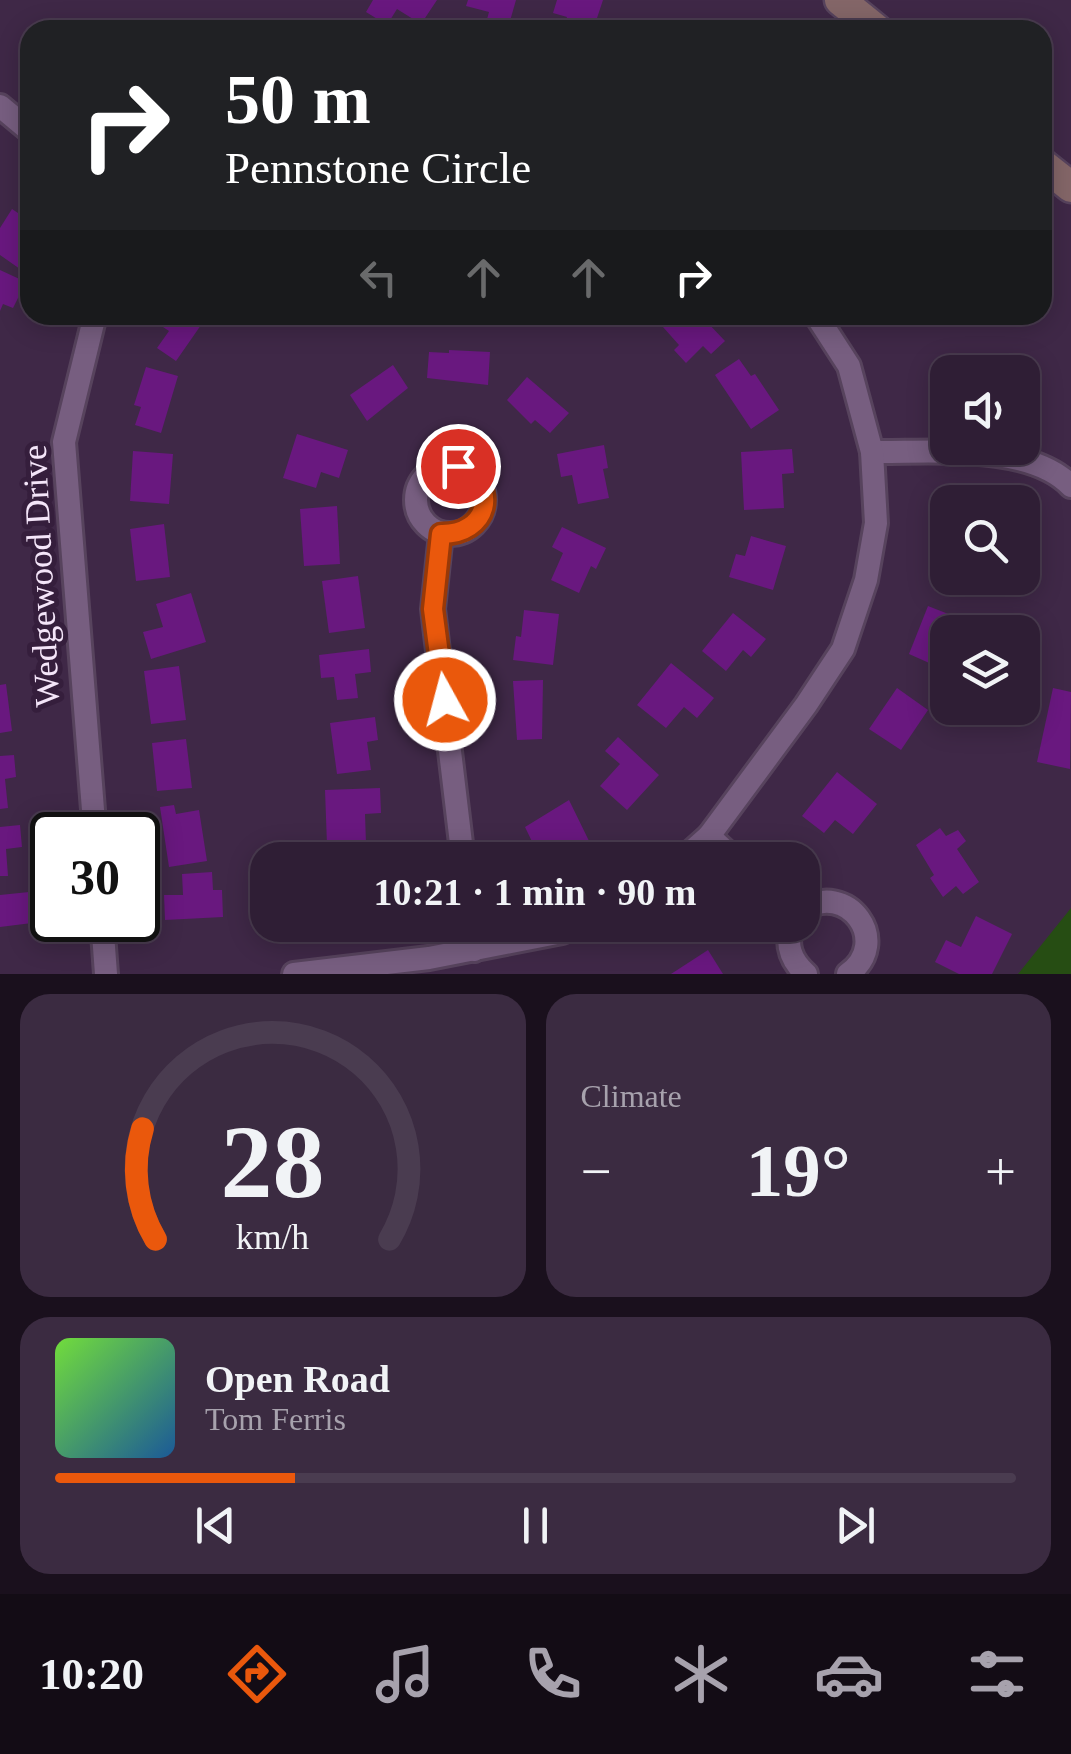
<!DOCTYPE html>
<meta charset="utf-8">
<style>
body{margin:0;font-family:Georgia,serif;background:#3b2b41;color:#f1f3f6;height:100vh;display:flex;flex-direction:column;font-size:38px;white-space:nowrap}
*{box-sizing:border-box;margin:0}
p{font-size:32px;color:#a7a2ad}
.icon{flex:none;width:55px;height:55px;fill:none;stroke:currentColor;stroke-width:2;stroke-linecap:round;stroke-linejoin:round}
.map{position:relative;height:974px;overflow:hidden}
.panel{display:flex;flex-direction:column;gap:20px;padding:20px;background:#1a101d;flex:1}
.panel>*{flex:none}
.guide{position:absolute;left:20px;top:20px;width:1032px;height:305px;border-radius:30px;box-shadow:0 5px 25px #0003,0 0 0 2px #4a3c50;background:#202124;color:#fff;overflow:hidden}
.fabs{position:absolute;left:930px;top:355px;display:grid;gap:20px}
.fabs a{display:grid;place-items:center;width:110px;height:110px;border-radius:20px;background:#2f1e35;box-shadow:0 5px 25px #0003,0 0 0 2px #4a3c50;font-size:50px}
.speed{position:absolute;left:30px;top:812px;display:flex;gap:20px;font-size:50px;font-weight:700;text-align:center}
.speed>*{display:grid;place-content:center;width:130px;height:130px;border-radius:50%;background:#2f1e35;box-shadow:0 5px 25px #0003,0 0 0 2px #4a3c50;line-height:1}
.speed .limit{border:5px solid #111;border-radius:15px;background:#fff;color:#111}
.pin{position:absolute;display:grid;place-items:center;width:85px;height:85px;color:#fff;margin:-42px;border:5px solid #fff;border-radius:50%;box-shadow:0 2px 10px #0007}
.me{position:absolute;width:110px;margin:-55px;rotate:353deg;stroke-linejoin:round;filter:drop-shadow(0 0 8px #0008)}
.turn{display:flex;align-items:center;gap:35px;height:210px;padding:0 40px;font-size:45px}
.turn .icon{width:130px;height:130px;stroke-width:2.5}
.turn b{display:block;font-size:70px;line-height:85px}
.lanes{display:flex;align-items:center;height:95px;padding:0 40px;background:#0003;justify-content:center;gap:50px;direction:ltr}
.lanes .off{opacity:.35}
.big{font-size:75px;font-weight:700;line-height:1.1}
.panel .widget{flex:1;display:flex;flex-direction:column;justify-content:center;gap:15px;min-width:0;padding:0 35px;border-radius:30px;background:#3b2b41}
.panel .dial{align-items:center;gap:0}
.dial svg{height:260px;overflow:visible;fill:none;stroke:#4a3c50;stroke-width:7;stroke-linecap:round;text-anchor:middle}
.dial text{fill:#f1f3f6;stroke:none}
.song{display:flex;align-items:center;gap:30px}
.cover{width:120px;height:120px;border-radius:15px;background:linear-gradient(135deg,hsl(100 70% 55%),hsl(210 70% 35%))}
.played{height:10px;border-radius:5px;background:linear-gradient(90deg,#ea580c 25%,#4a3c50 25%)}
.keys{display:flex;justify-content:space-around;direction:ltr}
.heat{display:flex;justify-content:space-between;align-items:center;font-size:55px;direction:ltr}
.panel .tiles{flex:1;display:grid;gap:20px;grid-template-columns:1fr 1fr}
.widget:last-child{grid-column:span 2}
.trip{position:absolute;left:250px;top:842px;width:570px;height:100px;border-radius:30px;background:#2f1e35;box-shadow:0 5px 25px #0003,0 0 0 2px #4a3c50;font-weight:700;line-height:100px;text-align:center}
.tabs{display:flex;height:160px;justify-content:space-around;align-items:center;background:#130c15;color:#a7a2ad}
.tabs .icon{width:70px;height:70px}
.tabs .active{color:#ea580c}
.tabs b{font-size:45px;color:#f1f3f6}
.map>svg:first-child{display:block}
.green{fill:#264d13}
.building{fill:#69187f}
.lines{fill:none;stroke-linecap:round;stroke-linejoin:round}
.minor-casing{stroke:#57435d;stroke-width:28}
.secondary-casing{stroke:#57435d;stroke-width:35}
.minor{stroke:#775e80;stroke-width:22}
.secondary{stroke:#846668;stroke-width:30}
.route-casing{stroke:#983908;stroke-width:25}
.route{stroke:#ea580c;stroke-width:18}
.labels{text-anchor:middle;dominant-baseline:central;stroke-width:10;stroke-linejoin:round;paint-order:stroke}
.street-label{font-size:35px;fill:#f4e5f9;stroke:#351e3c}
</style>
<div class="map">
<svg width="1071" height="974" viewBox="0 0 1071 974">
<rect width="100%" height="100%" fill="#3f2847"/>
<!-- green -->
<path class="green" d="M1071 908V974H1018Z"/>
<!-- building -->
<g class="building">
<path d="M373 0H437L421 24 397 9 387 25 366 12Z"/>
<path d="M468 0H516L508 28 486 23 489 12 466 6Z"/>
<path d="M557 0H603L593 30H562L567 17 553 13Z"/>
<path d="M12 209 30 221V258L20 269 0 255V228Z"/>
<path d="M0 270 26 282 13 308 3 304 0 311Z"/>
<path d="M171 315H208L176 361 157 348 169 331 163 327Z"/>
<path d="M676 315H713L706 321 725 341 711 354 703 346 686 363 674 350 679 345 663 327Z"/>
<path d="M449 350 490 352 488 385 427 378 429 352 449 353Z"/>
<path d="M739 359 751 376 755 374 779 410 751 429 715 375Z"/>
<path d="M393 365 408 388 367 421 350 395Z"/>
<path d="M146 367 178 376 161 433 135 425 141 407 134 405Z"/>
<path d="M527 377 569 413 550 433 535 420 531 424 507 400Z"/>
<path d="M297 434 348 450 339 478 321 472 316 488 283 478Z"/>
<path d="M604 445 608 468 603 469 609 498 578 504 572 475 561 477 557 454Z"/>
<path d="M792 449 794 473 782 474 784 508 744 510 741 452Z"/>
<path d="M133 451 173 454 169 504 130 501Z"/>
<path d="M337 506 340 564 304 566 300 509Z"/>
<path d="M164 524 170 577 136 581 130 529Z"/>
<path d="M562 527 606 548 596 569 591 566 579 593 551 580 563 553 552 547Z"/>
<path d="M751 536 786 546 773 590 729 577 736 554 745 556Z"/>
<path d="M940 550 948 553V576L932 570Z"/>
<path d="M358 576 365 628 329 633 322 581Z"/>
<path d="M191 593 206 642 151 659 143 632 163 627 156 604Z"/>
<path d="M928 606 956 617 936 666 909 654Z"/>
<path d="M524 610 559 614 553 665 513 660 516 636 521 637Z"/>
<path d="M733 613 766 639 751 657 743 650 726 671 702 651Z"/>
<path d="M369 649 371 672 355 674 358 698 337 700 334 677 321 678 319 655Z"/>
<path d="M671 663 714 698 697 718 684 707 666 728 637 705Z"/>
<path d="M179 666 186 720 151 724 144 671Z"/>
<path d="M543 680 542 739 517 740 513 681Z"/>
<path d="M6 684 12 731 0 733V685Z"/>
<path d="M897 688 928 710 901 750 869 729Z"/>
<path d="M1053 688 1071 692 1070 769 1037 762Z"/>
<path d="M375 717 378 740 367 742 371 770 337 774 330 723Z"/>
<path d="M618 737 659 775 627 810 600 786 620 764 605 751Z"/>
<path d="M186 739 192 788 157 791 152 743Z"/>
<path d="M14 755 16 777 5 779 8 808 0 809V756Z"/>
<path d="M837 772 877 804 853 834 835 820 824 833 802 816Z"/>
<path d="M380 788 381 813 365 814 366 843 327 845 325 790Z"/>
<path d="M569 800 590 843 569 853 563 842 538 854 525 827Z"/>
<path d="M174 805 176 814 199 810 207 861 169 867 160 807Z"/>
<path d="M20 825 22 847 6 849 8 876H0V827Z"/>
<path d="M940 828 946 836 958 830 966 841 957 849 979 882 963 894 956 886 943 897 930 878 934 875 916 845Z"/>
<path d="M212 872 213 890H222L223 917 165 920 164 895H183L182 874Z"/>
<path d="M29 892 32 923 0 927V895Z"/>
<path d="M976 916 1012 934 992 974H959L935 962 946 940 961 947Z"/>
<path d="M708 950 723 974H671Z"/>
</g>
<g class="lines">
<defs>
<g id="minor">
<path d="M0 106 30 131"/>
<path d="M872 452C929 453 1029 442 1071 486"/>
<circle cx="450" cy="500" r="34"/>
<path d="M441 534 433 609 463 860"/>
<path d="M95 835 64 442 95 315"/>
<path d="M709 836 735 860"/>
<path d="M682 860 709 836 806 705 843 649 866 580 876 523 872 452 849 366 816 315"/>
<path d="M802 910C847 879 893 942 848 974"/>
<path d="M102 920 106 974"/>
<path d="M471 925 474 950"/>
<path d="M791 925C786 945 790 960 806 974"/>
<path d="M294 974 429 958 562 932 580 925"/>
</g>
<g id="secondary">
<path d="M840 0 877 30"/>
<path d="M1042 164 1071 187"/>
</g>
</defs>
<!-- minor casing -->
<use href="#minor" class="minor-casing"/>
<!-- secondary casing -->
<use href="#secondary" class="secondary-casing"/>
<!-- minor -->
<use href="#minor" class="minor"/>
<!-- secondary -->
<use href="#secondary" class="secondary"/>
</g>
<g class="lines">
<defs>
<path id="route" d="M445 700 433 609 441 534C488 535 501 486 458 466"/>
</defs>
<!-- route casing -->
<use href="#route" class="route-casing"/>
<!-- route -->
<use href="#route" class="route"/>
</g>
<g class="labels">
<!-- street labels -->
<g class="street-label">
<text transform="translate(41 576) rotate(-93)">Wedgewood Drive</text>
</g>
</g>
</svg>
<div class="fabs">
<a><svg class="icon" aria-label="sound" viewBox="0 0 24 24"><path d="M4 9h4l5-4v14l-5-4H4zM17 9q2 3 0 6"/></svg></a>
<a><svg class="icon" aria-label="search" viewBox="0 0 24 24"><circle cx="10" cy="10" r="6"/><path d="M15 15l6 6"/></svg></a>
<a><svg class="icon" aria-label="layers" viewBox="0 0 24 24"><path d="M12 4l9 5-9 5-9-5zM3 14l9 5 9-5"/></svg></a>
</div>
<div class="speed"><div class="limit">30</div></div>
<div class="pin" style="left:458px;top:466px;background:#d93025"><svg class="icon" aria-label="arrive" viewBox="0 0 24 24"><path d="M6 21V4h12l-3 4 3 4H6"/></svg></div>
<svg class="me" style="left:445px;top:700px" viewBox="-20 -20 40 40"><circle r="17" fill="#ea580c" stroke="#fff" stroke-width="3"/><path d="M0-11L8 9 0 5-8 9z" fill="#fff"/></svg>
<div class="trip">10:21 · 1 min · 90 m</div>
<div class="guide">
<div class="turn"><svg class="icon" aria-label="right" viewBox="0 0 24 24"><path d="M7 20v-9h11M14 6l5 5-5 5"/></svg><div><b>50 m</b>Pennstone Circle</div></div>
<div class="lanes"><svg class="icon off" aria-label="left" viewBox="0 0 24 24"><path d="M17 20v-9H6M10 6l-5 5 5 5"/></svg><svg class="icon off" aria-label="ahead" viewBox="0 0 24 24"><path d="M12 20V5M6 11l6-6 6 6"/></svg><svg class="icon off" aria-label="ahead" viewBox="0 0 24 24"><path d="M12 20V5M6 11l6-6 6 6"/></svg><svg class="icon" aria-label="right" viewBox="0 0 24 24"><path d="M7 20v-9h11M14 6l5 5-5 5"/></svg></div>
</div>
</div>
<section class="panel">
<div class="tiles">
<div class="widget dial"><svg viewBox="0 0 100 80">
<path d="M14 69A42 42 0 1 1 86 69"/>
<path d="M14 69A42 42 0 0 1 10 35" stroke="#ea580c"/>
<text x="50" y="56" font-size="32" font-weight="700">28</text>
<text x="50" y="72" font-size="11">km/h</text>
</svg></div>
<div class="widget"><p>Climate</p>
<div class="heat"><a>−</a><b class="big">19°</b><a>+</a></div>
</div>
<div class="widget">
<div class="song"><i class="cover"></i><div><b>Open Road</b><p>Tom Ferris</p></div></div>
<div class="played"></div>
<div class="keys"><svg class="icon" aria-label="previous" viewBox="0 0 24 24"><path d="M18 5L8 12l10 7zM5 5v14"/></svg><svg class="icon" aria-label="pause" viewBox="0 0 24 24"><path d="M8 5v14M16 5v14"/></svg><svg class="icon" aria-label="next" viewBox="0 0 24 24"><path d="M6 5l10 7-10 7zM19 5v14"/></svg></div>
</div>
</div>
</section>
<nav class="tabs">
<b>10:20</b>
<svg class="icon active" aria-label="directions" viewBox="0 0 24 24"><path d="M12 3l9 9-9 9-9-9zM9 14v-3h6M13 9l2 2-2 2"/></svg>
<svg class="icon" aria-label="music" viewBox="0 0 24 24"><path d="M9 18V5l10-2v13"/><circle cx="6" cy="18" r="3"/><circle cx="16" cy="16" r="3"/></svg>
<svg class="icon" aria-label="phone" viewBox="0 0 24 24"><path d="M5 4h4l2 5-3 2q2 4 5 5l2-3 5 2v4C11 20 4 13 5 4z"/></svg>
<svg class="icon" aria-label="climate" viewBox="0 0 24 24"><path d="M12 3v18M4 7l16 10M4 17L20 7"/></svg>
<svg class="icon" aria-label="car" viewBox="0 0 24 24"><path d="M5 17H2v-5l4-1 3-4h7l3 4 3 1v5h-3M9 17h6M6 11h13"/><circle cx="7" cy="17" r="2"/><circle cx="17" cy="17" r="2"/></svg>
<svg class="icon" aria-label="filters" viewBox="0 0 24 24"><path d="M4 7h16M4 17h16"/><circle cx="9" cy="7" r="2"/><circle cx="15" cy="17" r="2"/></svg>
</nav>
